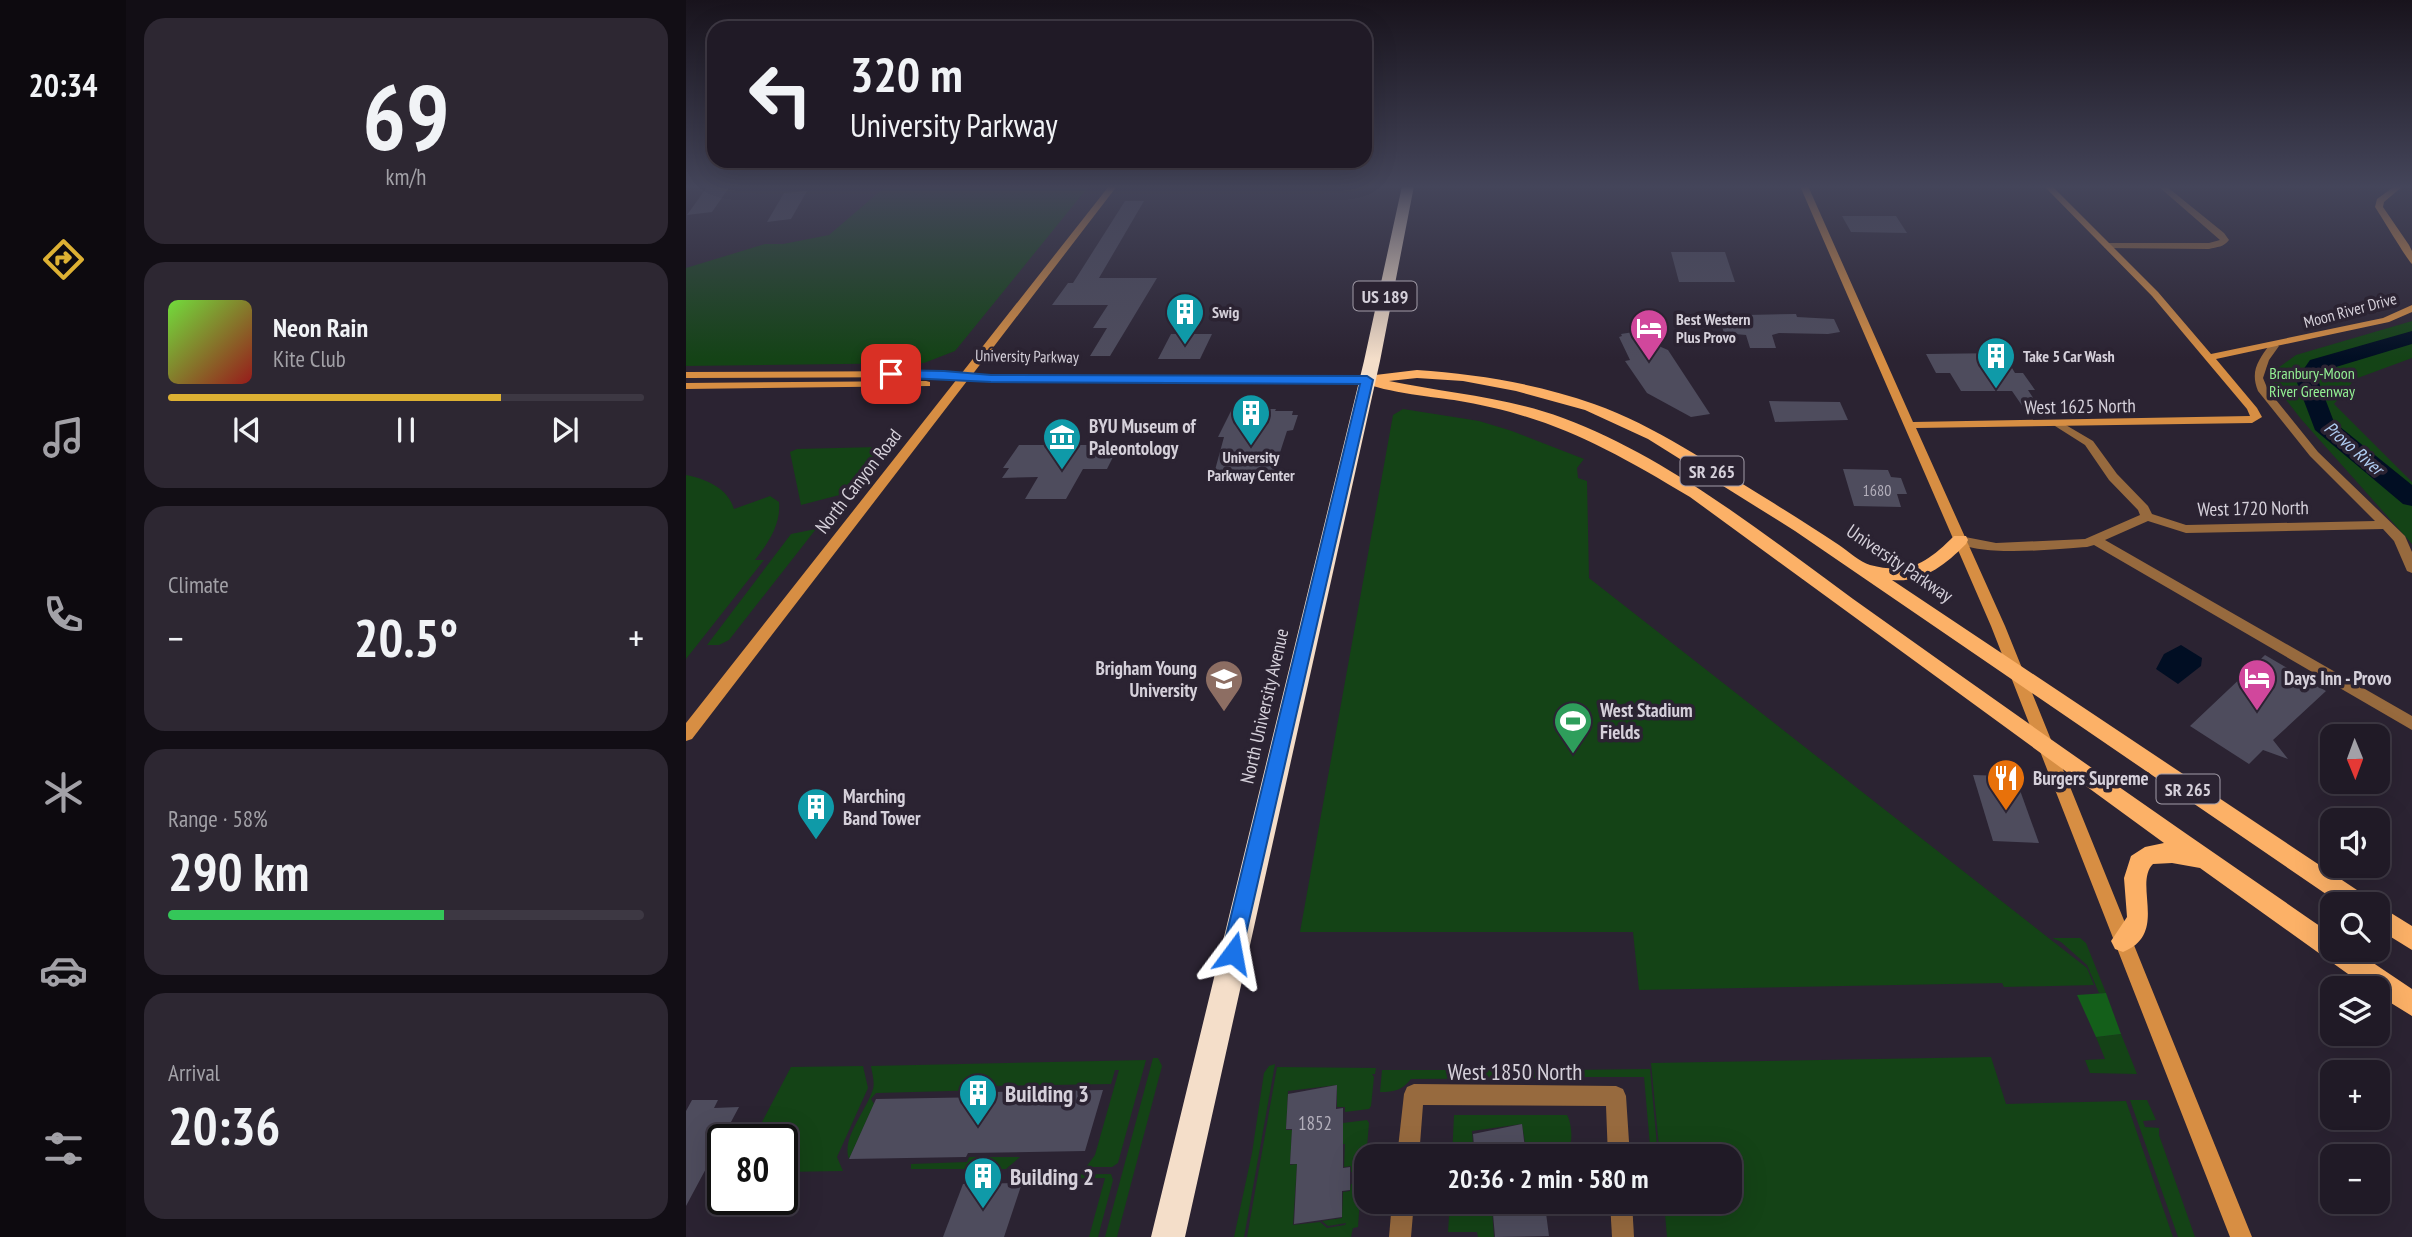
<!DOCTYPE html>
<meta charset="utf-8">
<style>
body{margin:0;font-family:"PT Sans Narrow",sans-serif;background:#2d2732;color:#f1f3f6;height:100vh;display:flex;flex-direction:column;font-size:26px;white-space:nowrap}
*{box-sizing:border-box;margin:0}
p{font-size:23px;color:#a2a1a7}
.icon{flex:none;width:38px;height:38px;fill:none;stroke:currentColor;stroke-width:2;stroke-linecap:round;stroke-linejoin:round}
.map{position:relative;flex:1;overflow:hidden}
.drawer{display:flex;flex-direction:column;gap:18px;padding:18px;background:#120e15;width:560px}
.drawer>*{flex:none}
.banner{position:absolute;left:21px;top:21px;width:665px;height:147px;border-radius:21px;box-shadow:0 7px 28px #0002,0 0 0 2px #3d3843;background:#201a26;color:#f1f3f6;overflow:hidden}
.needle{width:46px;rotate:179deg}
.fabs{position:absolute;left:1634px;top:724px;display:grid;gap:14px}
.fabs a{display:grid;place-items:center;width:70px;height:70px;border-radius:14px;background:#201a26;box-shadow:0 7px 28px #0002,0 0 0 2px #3d3843;font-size:35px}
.speed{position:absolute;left:21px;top:1124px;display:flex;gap:14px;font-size:35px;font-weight:700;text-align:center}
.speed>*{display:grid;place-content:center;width:91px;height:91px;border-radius:50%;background:#201a26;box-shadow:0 7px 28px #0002,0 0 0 2px #3d3843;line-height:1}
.speed .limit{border:4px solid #111;border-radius:10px;background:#fff;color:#111}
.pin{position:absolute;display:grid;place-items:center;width:60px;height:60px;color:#fff;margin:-30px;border-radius:14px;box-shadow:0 4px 10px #0006}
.me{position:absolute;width:77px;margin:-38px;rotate:13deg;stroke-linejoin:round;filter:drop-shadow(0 0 5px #0008)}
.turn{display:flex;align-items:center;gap:24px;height:147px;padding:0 28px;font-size:32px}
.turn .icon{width:91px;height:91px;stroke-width:2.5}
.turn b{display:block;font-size:49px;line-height:60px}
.big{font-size:52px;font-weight:600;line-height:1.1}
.drawer .card{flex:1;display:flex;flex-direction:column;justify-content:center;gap:10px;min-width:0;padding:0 24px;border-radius:21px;background:#2d2732}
.drawer .dial{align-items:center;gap:0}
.dial b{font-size:91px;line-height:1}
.song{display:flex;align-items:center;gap:21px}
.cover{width:84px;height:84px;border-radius:10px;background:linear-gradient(135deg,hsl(100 70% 55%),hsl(0 70% 35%))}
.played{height:7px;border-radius:4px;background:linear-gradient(90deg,#ddb133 70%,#3d3843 70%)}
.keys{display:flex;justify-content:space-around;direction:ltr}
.heat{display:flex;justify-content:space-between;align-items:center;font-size:38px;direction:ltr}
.charge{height:10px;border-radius:5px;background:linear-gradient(90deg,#34c759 58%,#3d3843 0)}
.trip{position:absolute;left:668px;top:1144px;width:388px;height:70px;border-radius:21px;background:#201a26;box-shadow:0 7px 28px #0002,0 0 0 2px #3d3843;font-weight:600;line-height:70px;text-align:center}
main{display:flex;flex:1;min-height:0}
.dock{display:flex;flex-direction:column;width:126px;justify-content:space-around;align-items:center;background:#0d0a0f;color:#a2a1a7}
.dock .icon{width:49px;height:49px}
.dock .active{color:#ddb133}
.dock b{font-size:32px;color:#f1f3f6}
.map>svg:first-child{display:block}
.green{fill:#144316}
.forest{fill:#145f1a}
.water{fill:#010e23}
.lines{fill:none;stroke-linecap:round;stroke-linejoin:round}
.river{fill:#010e23;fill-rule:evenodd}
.building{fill:#4e4c5d}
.street{fill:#976a3e;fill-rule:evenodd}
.secondary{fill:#d78e43;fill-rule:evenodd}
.primary{fill:#fcb167;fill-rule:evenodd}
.highway{fill:#f4dec9;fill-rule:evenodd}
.route{fill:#1a73e8;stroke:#114b97;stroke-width:2}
.labels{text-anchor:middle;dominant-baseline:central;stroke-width:7;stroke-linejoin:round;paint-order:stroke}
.far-street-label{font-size:16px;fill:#d5d0da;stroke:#2b2332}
.far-poi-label{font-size:16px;font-weight:bold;fill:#d5d0da;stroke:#2b2332;text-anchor:start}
.far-park-label{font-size:16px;fill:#94f194;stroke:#2b2332}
.number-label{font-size:16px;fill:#b3afbb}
.shield{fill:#2b2332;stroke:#a29ca8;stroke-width:2}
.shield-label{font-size:18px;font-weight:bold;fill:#d5d0da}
.far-water-label{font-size:18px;font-style:italic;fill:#b0cdf3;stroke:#2b2332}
.street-label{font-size:19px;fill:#d5d0da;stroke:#2b2332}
.poi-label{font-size:19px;font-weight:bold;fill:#d5d0da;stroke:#2b2332;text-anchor:start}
.near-number-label{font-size:19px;fill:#b3afbb}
.near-street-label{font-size:23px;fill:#d5d0da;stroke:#2b2332}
.near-poi-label{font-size:23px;font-weight:bold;fill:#d5d0da;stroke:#2b2332;text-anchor:start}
</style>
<main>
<nav class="dock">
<b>20:34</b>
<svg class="icon active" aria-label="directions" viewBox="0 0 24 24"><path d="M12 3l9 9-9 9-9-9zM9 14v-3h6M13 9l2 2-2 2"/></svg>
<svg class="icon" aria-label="music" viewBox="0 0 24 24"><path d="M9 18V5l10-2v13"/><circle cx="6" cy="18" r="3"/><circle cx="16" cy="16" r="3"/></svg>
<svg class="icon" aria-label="phone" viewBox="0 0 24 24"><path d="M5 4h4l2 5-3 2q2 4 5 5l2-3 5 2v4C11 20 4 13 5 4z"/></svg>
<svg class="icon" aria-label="climate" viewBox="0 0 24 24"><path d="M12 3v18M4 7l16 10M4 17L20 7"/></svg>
<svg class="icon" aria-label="car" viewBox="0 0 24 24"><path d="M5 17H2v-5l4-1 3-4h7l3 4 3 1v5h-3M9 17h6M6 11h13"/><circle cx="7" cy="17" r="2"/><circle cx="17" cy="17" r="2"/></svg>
<svg class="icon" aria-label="filters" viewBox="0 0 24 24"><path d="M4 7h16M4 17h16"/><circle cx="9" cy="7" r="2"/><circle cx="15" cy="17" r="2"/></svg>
</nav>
<section class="drawer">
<div class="card dial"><b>69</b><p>km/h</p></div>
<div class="card">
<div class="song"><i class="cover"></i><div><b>Neon Rain</b><p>Kite Club</p></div></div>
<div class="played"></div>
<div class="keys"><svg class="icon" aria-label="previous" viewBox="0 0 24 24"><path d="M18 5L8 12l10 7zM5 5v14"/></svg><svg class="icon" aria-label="pause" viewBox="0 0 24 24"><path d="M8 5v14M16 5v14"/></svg><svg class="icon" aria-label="next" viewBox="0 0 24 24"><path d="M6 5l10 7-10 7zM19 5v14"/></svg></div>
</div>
<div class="card"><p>Climate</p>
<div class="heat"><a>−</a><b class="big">20.5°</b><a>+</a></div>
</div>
<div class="card"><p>Range · 58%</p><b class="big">290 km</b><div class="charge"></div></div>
<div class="card"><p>Arrival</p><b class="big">20:36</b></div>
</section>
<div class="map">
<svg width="1726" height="1237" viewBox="0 0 1726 1237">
<rect width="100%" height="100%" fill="#2b2332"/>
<!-- green -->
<g class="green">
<path d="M200 186H403L269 351 238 363 0 366V268L79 244H97L143 235Z"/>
<path d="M1726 321V358L1669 379 1648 404 1726 482V544L1615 419 1587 383 1592 368 1610 355Z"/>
<path d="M717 409 793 421 826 431 898 459 891 468 892 478 901 481 903 578 1401 968 1408 985 1318 987 1316 983 953 990 947 932H614L707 415Z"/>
<path d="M192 447 195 451 161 493 115 505 104 452 111 449Z"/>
<path d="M0 475C20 479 42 488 48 509L84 496 93 502C95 524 83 542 69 560H78L0 659Z"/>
<path d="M130 529 43 640 33 645H21L105 534Z"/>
<path d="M1366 938H1394L1400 943 1420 993H1413L1401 965 1375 942Z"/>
<path d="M1435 1034 1451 1074 1404 1073 1399 1060 1419 1059 1410 1037Z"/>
<path d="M1305 1057 1320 1104 1440 1101 1487 1237H981L978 1202H1045V1157H974L965 1063Z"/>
<path d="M467 1058H472L476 1066 431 1237H419Z"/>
<path d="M460 1060 432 1163 426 1167H400L409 1155 433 1070H429L425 1084 302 1086 301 1090 190 1093 185 1099 188 1104 163 1159C155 1138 181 1110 187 1089 189 1082 186 1073 185 1066Z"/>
<path d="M589 1064 558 1237H548L566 1153 578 1073 583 1066Z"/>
<path d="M177 1066 182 1088 151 1157 157 1171 96 1172V1139H67L105 1067Z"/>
<path d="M591 1067 690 1068 689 1074H686L688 1077 685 1106 683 1109 659 1112V1107H651V1085L602 1091 600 1130H606L604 1165 611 1164 607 1225 634 1222 641 1228 659 1225 660 1223 642 1226 636 1221 656 1218 657 1192 664 1191 665 1184 675 1183 672 1227 667 1228 665 1237H561Z"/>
<path d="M964 1069 972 1157H965L958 1077H884V1070Z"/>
<path d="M696 1070H879V1078L725 1079C716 1090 709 1092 694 1092Z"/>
<path d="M1461 1100 1470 1120 1457 1121 1459 1127 1473 1128V1135L1509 1237H1492L1444 1100Z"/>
<path d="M768 1115H881C885 1121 888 1141 882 1150L853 1153 851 1143 852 1153H847L846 1148 840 1149 836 1124 786 1131 788 1157H766Z"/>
<path d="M681 1120 683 1123 680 1159 676 1163H679L676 1172H665V1166L658 1167 659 1144 651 1145V1131L657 1130V1123Z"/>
<path d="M283 1157H334L320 1169H225V1164L281 1162Z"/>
<path d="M425 1174 427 1180 412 1237H403L419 1178 353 1179 354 1175Z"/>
<path d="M764 1202H798L799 1211 806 1210 808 1237H792L791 1232H762Z"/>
</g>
<!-- forest -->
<path class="forest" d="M1420 993 1435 1034 1410 1037 1391 995Z"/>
<!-- water -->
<path class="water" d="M1495 645 1516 658 1515 666 1492 684 1470 669 1478 654Z"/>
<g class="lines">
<!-- river -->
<path class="river" d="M1726 331V344L1640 370 1632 380 1648 422 1726 485V506L1717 504 1629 430 1610 380 1624 360Z"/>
</g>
<!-- building -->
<g class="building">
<path d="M44 186 26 212 1 215 21 187Z"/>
<path d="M121 191 105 219 81 222 98 193Z"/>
<path d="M439 201H458L413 278H471L424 356H404L421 328H407L422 305H366L382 283H387Z"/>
<path d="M1156 216H1210L1221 233 1165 232Z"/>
<path d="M985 252H1039L1049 282H993Z"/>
<path d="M1110 314 1111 317 1148 319 1154 332 1142 334 1093 333 1086 335 1090 348H1064L1060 335 1038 333 1034 320 1061 315Z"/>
<path d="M954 331 956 333 965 332 975 347 982 350 1024 414 1005 417 961 393 939 361 944 360 933 337 936 336 935 334Z"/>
<path d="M485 334H526L514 359H472Z"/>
<path d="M1317 353 1329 373H1337L1349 390H1342L1353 407H1337L1326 391H1275L1264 373H1250L1240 354Z"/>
<path d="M1083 401 1154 402 1162 420 1089 422Z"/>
<path d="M546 409H590L589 411H607L606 415H612L607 430 601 431 588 471 548 475 540 473 542 470H529L538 437H532Z"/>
<path d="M333 445H433L421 469H397L380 499H339L352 477 316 478 323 468H317Z"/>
<path d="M1157 469 1202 470 1205 477 1215 478 1221 494H1211L1215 507 1168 506Z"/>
<path d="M1579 655 1640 691 1587 740 1602 759 1577 750 1563 764 1504 726Z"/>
<path d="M1287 775 1321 776 1331 782 1353 843 1307 841Z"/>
<path d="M651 1085 650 1109 657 1108V1168L664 1167V1190L656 1191V1217L608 1224 611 1164H604L606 1129H600L602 1094Z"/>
<path d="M417 1090 399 1151 282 1153 280 1157 163 1159 190 1099 303 1097 305 1092Z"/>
<path d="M6 1100H32L28 1108 53 1107 0 1206V1111Z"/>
<path d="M836 1124 840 1157H789L787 1134Z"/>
<path d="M336 1183 318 1237H257L277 1184Z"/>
<path d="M806 1202H852L853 1214 860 1213 863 1236 809 1237Z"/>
</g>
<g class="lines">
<!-- street -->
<g class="street">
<path d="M1472 186H1480L1538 233 1543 240C1538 247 1531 247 1523 249L1419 248 1418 246 1422 243H1523L1534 240Z"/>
<path d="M1588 343 1593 346 1583 360 1577 378 1582 390 1632 452 1719 536 1726 552V573L1721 571 1708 541 1697 529 1500 533 1462 521 1419 540 1726 716V730L1408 545 1401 547C1372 549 1288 558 1268 540L1274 536 1310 543 1399 539 1454 515 1452 510 1423 480 1399 445 1369 426 1367 424 1373 421 1407 441 1431 474 1462 506 1466 514 1500 525 1689 521 1624 456 1572 391C1564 371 1572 361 1584 344Z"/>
<path d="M728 1084 930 1086 937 1089 940 1096 944 1157H922L920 1106 737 1105 733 1157H711L718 1094 721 1087Z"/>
<path d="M706 1202H728L725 1237H703Z"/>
<path d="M924 1202H946L948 1237H926Z"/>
</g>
<!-- secondary -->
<g class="secondary">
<path d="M423 186H431L286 375 681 377 685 378V382L281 381 6 739 0 741V723L271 379 258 377 0 378V372L258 371 275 374Z"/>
<path d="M1114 186H1122L1227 422 1564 416 1561 409 1466 296 1358 186H1366L1472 292 1525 354 1697 318 1726 305V312L1703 322 1530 359 1571 408 1576 417 1566 423 1230 428 1319 626 1566 1237H1544L1305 626Z"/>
<path d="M1709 186H1717L1698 202 1697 207 1723 245 1726 251V264C1722 261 1695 216 1689 207L1691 199Z"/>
<path d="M240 381 244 382V386L0 389V383Z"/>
</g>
<!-- primary -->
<g class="primary">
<path d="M731 370C791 374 852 384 908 404 970 426 1025 465 1081 499 1105 514 1129 529 1153 545 1162 551 1174 562 1184 565 1223 575 1241 563 1268 536H1280L1282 540 1280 544C1259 565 1237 583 1206 580L1683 898 1686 905H1656L1109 531 962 439 899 410 830 391 777 381 731 378 703 381C761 393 821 397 877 418 992 461 1092 546 1191 616 1342 724 1494 830 1647 935V950H1668L1726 989V1016L1692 995V989H1683L1514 868 1486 863 1467 864C1447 884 1483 934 1437 952L1429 949 1425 941 1441 917 1438 878 1445 856 1459 847 1478 843 1004 497C920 447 865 416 768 400 747 397 688 391 674 380L681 376Z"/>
<path d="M1692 905 1726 926V950L1692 929Z"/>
</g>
<!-- highway -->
<path class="highway" d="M716 186H728L694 361 499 1237H465L678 361Z"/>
</g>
<!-- sky -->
<linearGradient id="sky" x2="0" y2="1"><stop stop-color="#18131c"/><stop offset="0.52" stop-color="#44455a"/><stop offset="1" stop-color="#44455a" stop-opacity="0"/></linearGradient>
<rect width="1726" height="359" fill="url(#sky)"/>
<!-- route -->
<path class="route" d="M205 370 258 371 305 375 681 376 687 380 554 960 547 963 539 960 536 953 674 384 305 382 201 377 199 374Z"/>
<!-- icons -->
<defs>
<symbol id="building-pin" viewBox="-11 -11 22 30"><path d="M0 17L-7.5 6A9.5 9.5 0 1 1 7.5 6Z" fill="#0f9aa8" stroke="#2b2332"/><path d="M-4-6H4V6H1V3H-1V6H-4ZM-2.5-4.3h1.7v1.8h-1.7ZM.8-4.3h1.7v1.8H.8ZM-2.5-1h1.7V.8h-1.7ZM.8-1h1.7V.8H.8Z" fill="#fff"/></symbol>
<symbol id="hotel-pin" viewBox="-11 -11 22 30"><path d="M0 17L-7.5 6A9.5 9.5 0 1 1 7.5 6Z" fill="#d1479c" stroke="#2b2332"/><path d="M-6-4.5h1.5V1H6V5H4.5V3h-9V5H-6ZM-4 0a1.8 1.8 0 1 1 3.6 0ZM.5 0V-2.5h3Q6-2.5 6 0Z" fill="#fff"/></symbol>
<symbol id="museum-pin" viewBox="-11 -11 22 30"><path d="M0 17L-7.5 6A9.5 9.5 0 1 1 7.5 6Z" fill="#0f9aa8" stroke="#2b2332"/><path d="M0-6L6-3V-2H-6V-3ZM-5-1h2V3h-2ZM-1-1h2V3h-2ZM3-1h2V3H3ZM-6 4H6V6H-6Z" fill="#fff"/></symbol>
<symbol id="university-pin" viewBox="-11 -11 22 30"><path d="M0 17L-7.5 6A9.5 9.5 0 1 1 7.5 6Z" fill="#8d6e63" stroke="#2b2332"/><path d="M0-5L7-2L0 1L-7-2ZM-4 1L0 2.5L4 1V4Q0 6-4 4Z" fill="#fff"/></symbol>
<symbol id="stadium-pin" viewBox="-11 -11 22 30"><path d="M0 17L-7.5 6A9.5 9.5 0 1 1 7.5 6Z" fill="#2e9e5b" stroke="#2b2332"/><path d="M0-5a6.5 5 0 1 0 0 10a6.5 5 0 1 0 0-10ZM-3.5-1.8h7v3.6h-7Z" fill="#fff"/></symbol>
<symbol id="restaurant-pin" viewBox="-11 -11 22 30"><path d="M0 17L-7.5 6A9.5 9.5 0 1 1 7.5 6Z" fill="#e8710a" stroke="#2b2332"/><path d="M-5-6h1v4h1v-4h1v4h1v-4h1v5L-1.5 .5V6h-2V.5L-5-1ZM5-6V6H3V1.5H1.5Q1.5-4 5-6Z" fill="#fff"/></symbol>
</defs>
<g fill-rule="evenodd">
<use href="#building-pin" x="477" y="290" width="44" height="60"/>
<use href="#hotel-pin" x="941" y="306" width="44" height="60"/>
<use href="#building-pin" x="1288" y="334" width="44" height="60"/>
<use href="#building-pin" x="543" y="391" width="44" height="60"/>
<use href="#museum-pin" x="354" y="415" width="44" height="60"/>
<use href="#hotel-pin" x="1549" y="656" width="44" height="60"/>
<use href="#university-pin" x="516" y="657" width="44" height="60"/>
<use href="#stadium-pin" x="865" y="699" width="44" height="60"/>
<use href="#restaurant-pin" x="1298" y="756" width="44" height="60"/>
<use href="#building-pin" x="108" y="785" width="44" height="60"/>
<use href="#building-pin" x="270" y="1071" width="44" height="60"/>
<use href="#building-pin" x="275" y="1154" width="44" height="60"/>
</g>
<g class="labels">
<!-- far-street labels -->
<g class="far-street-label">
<text transform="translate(1664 310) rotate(-15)">Moon River Drive</text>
<text transform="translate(341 356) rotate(1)">University Parkway</text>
</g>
<!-- far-poi labels -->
<g class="far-poi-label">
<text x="526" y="312">Swig</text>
<text x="990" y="319">Best Western<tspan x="990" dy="18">Plus Provo</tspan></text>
<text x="1337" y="356">Take 5 Car Wash</text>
<text x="565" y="457" text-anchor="middle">University<tspan x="565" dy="18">Parkway Center</tspan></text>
</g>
<!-- far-park labels -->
<g class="far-park-label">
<text x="1626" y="373">Branbury-Moon<tspan x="1626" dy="18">River Greenway</tspan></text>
</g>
<!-- number labels -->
<g class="number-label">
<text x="1191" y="490">1680</text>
</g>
<!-- shield labels -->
<g class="shield">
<rect x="667.5" y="281.5" width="63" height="29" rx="5"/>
<rect x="994.5" y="456.5" width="63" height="29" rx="5"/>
<rect x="1470.5" y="774.5" width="63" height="29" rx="5"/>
</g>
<g class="shield-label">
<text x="699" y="296">US 189</text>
<text x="1026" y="471">SR 265</text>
<text x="1502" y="789">SR 265</text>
</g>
<!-- far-water labels -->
<g class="far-water-label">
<text transform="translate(1668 448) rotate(41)">Provo River</text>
</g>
<!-- street labels -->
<g class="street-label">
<text transform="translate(1394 406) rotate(-1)">West 1625 North</text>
<text transform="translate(172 481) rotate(-52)">North Canyon Road</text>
<text transform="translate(1567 508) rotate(-1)">West 1720 North</text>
<text transform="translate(1214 563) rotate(34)">University Parkway</text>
<text transform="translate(578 706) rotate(-77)">North University Avenue</text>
</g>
<!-- poi labels -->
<g class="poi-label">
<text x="403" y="426">BYU Museum of<tspan x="403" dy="22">Paleontology</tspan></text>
<text x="511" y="668" text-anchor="end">Brigham Young<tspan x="511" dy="22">University</tspan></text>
<text x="1598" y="678">Days Inn - Provo</text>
<text x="914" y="710">West Stadium<tspan x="914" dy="22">Fields</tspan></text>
<text x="1347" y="778">Burgers Supreme</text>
<text x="157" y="796">Marching<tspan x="157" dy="22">Band Tower</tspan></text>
</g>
<!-- near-number labels -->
<g class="near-number-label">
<text x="629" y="1123">1852</text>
</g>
<!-- near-street labels -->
<g class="near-street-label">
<text x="829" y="1071">West 1850 North</text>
</g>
<!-- near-poi labels -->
<g class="near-poi-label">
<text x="319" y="1093">Building 3</text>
<text x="324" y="1176">Building 2</text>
</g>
</g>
</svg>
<div class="fabs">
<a><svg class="needle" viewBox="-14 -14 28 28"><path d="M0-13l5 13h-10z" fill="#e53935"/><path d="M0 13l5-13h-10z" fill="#a2a1a7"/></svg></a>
<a><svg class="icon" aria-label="sound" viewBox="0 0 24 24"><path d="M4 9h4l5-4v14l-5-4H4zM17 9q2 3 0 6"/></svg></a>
<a><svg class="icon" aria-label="search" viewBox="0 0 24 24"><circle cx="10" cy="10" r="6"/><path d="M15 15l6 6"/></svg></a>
<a><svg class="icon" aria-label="layers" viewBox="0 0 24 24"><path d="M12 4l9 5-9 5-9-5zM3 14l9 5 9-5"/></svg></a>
<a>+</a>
<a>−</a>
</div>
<div class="speed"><div class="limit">80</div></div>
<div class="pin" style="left:205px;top:374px;background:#d93025"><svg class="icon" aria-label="arrive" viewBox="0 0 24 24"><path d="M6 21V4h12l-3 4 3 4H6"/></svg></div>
<svg class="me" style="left:547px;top:953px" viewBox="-20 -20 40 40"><path d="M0-17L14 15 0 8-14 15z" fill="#1a73e8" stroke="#fff" stroke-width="4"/></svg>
<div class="trip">20:36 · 2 min · 580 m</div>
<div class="banner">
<div class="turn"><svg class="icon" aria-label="left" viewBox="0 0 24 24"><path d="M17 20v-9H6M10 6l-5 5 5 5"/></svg><div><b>320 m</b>University Parkway</div></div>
</div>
</div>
</main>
